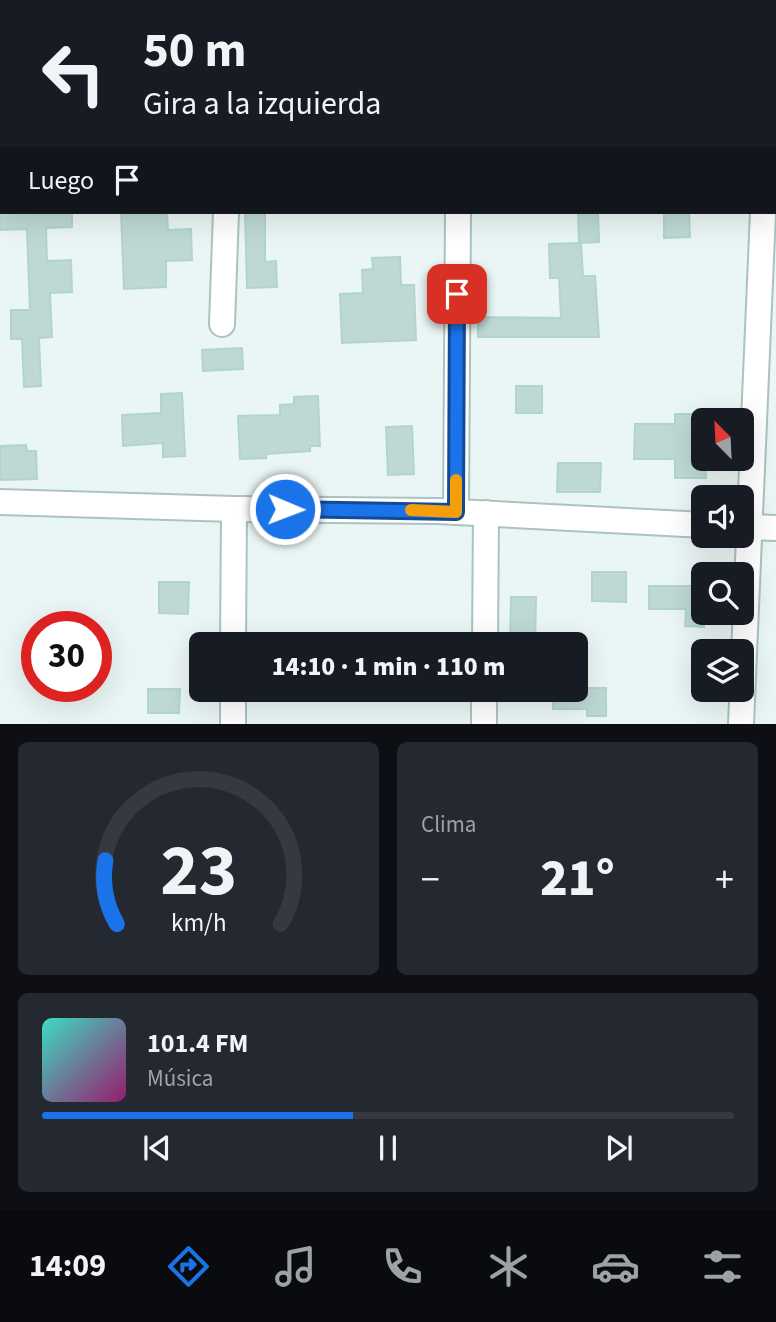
<!DOCTYPE html>
<html lang="es">
<meta charset="utf-8">
<style>
body{margin:0;font-family:"Source Sans 3",sans-serif;background:#242831;color:#f1f3f6;height:100vh;display:flex;flex-direction:column;font-size:26px;white-space:nowrap}
*{box-sizing:border-box;margin:0}
p{font-size:23px;color:#9ea1a6}
.icon{flex:none;width:38px;height:38px;fill:none;stroke:currentColor;stroke-width:2;stroke-linecap:round;stroke-linejoin:round}
.map{position:relative;height:724px;overflow:hidden}
.panel{display:flex;flex-direction:column;gap:18px;padding:18px;background:#0d0f14;flex:1}
.panel>*{flex:none}
.banner{position:absolute;left:0px;top:0px;width:777px;height:214px;box-shadow:0 7px 28px #0002;background:#171b24;color:#f1f3f6;overflow:hidden}
.needle{width:46px;rotate:336deg}
.controls{position:absolute;left:691px;top:408px;display:grid;gap:14px}
.controls a{display:grid;place-items:center;width:63px;height:63px;border-radius:10px;background:#171b24;box-shadow:0 7px 28px #0002;font-size:35px}
.speed{position:absolute;left:21px;top:611px;display:flex;gap:14px;font-size:35px;font-weight:700;text-align:center}
.speed>*{display:grid;place-content:center;width:91px;height:91px;border-radius:50%;background:#171b24;box-shadow:0 7px 28px #0002;line-height:1}
.speed .limit{border:10px solid #d22;background:#fff;color:#111}
.pin{position:absolute;display:grid;place-items:center;width:60px;height:60px;color:#fff;margin:-30px;border-radius:14px;box-shadow:0 4px 10px #0006}
.me{position:absolute;width:77px;margin:-38px;rotate:91deg;stroke-linejoin:round;filter:drop-shadow(0 0 5px #0008)}
.turn{display:flex;align-items:center;gap:24px;height:147px;padding:0 28px;font-size:32px}
.turn .icon{width:91px;height:91px;stroke-width:2.5}
.turn b{display:block;font-size:49px;line-height:60px}
.then{display:flex;align-items:center;height:66px;padding:0 28px;background:#0003;gap:14px;font-size:26px}
.big{font-size:52px;font-weight:800;line-height:1.1}
.panel .tile{flex:1;display:flex;flex-direction:column;justify-content:center;gap:10px;min-width:0;padding:0 24px;border-radius:10px;background:#242831}
.panel .dial{align-items:center;gap:0}
.dial svg{height:182px;overflow:visible;fill:none;stroke:#363941;stroke-width:7;stroke-linecap:round;text-anchor:middle}
.dial text{fill:#f1f3f6;stroke:none}
.song{display:flex;align-items:center;gap:21px}
.cover{width:84px;height:84px;border-radius:10px;background:linear-gradient(135deg,hsl(170 70% 55%),hsl(320 70% 35%))}
.played{height:7px;border-radius:4px;background:linear-gradient(90deg,#1a73e8 45%,#363941 45%)}
.keys{display:flex;justify-content:space-around;direction:ltr}
.heat{display:flex;justify-content:space-between;align-items:center;font-size:38px;direction:ltr}
.panel .tiles{flex:1;display:grid;gap:18px;grid-template-columns:1fr 1fr}
.tile:last-child{grid-column:span 2}
.trip{position:absolute;left:189px;top:632px;width:399px;height:70px;border-radius:10px;background:#171b24;box-shadow:0 7px 28px #0002;font-weight:800;line-height:70px;text-align:center}
.dock{display:flex;height:112px;justify-content:space-around;align-items:center;background:#090b0e;color:#9ea1a6}
.dock .icon{width:49px;height:49px}
.dock .selected{color:#1a73e8}
.dock b{font-size:32px;color:#f1f3f6}
.map>svg:first-child{display:block}
.building{fill:#bed9d4;stroke:#b1d5ce;stroke-width:2}
.lines{fill:none;stroke-linecap:round;stroke-linejoin:round}
.street-casing{stroke:#abc3c0;stroke-width:28}
.street{stroke:#fff;stroke-width:24}
.route-casing{stroke:#114b97;stroke-width:18}
.route{stroke:#1a73e8;stroke-width:12}
.slow{stroke:#f59e0b;stroke-width:12}
</style>
<div class="map">
<svg width="776" height="724" viewBox="0 0 776 724">
<rect width="100%" height="100%" fill="#eaf6f5"/>
<!-- building -->
<g class="building">
<path d="M0 212H72V227L46 228 47 261 71 260 72 292 50 293 52 337 39 338 41 386 24 387 22 339H11V310H30L27 229 0 230Z"/>
<path d="M121 212H167L168 230 191 229 192 260 166 261V287L124 289Z"/>
<path d="M245 212H265V262L276 261 277 287 247 288Z"/>
<path d="M578 212H598L599 242 579 243Z"/>
<path d="M689 212 690 237 664 238V213Z"/>
<path d="M581 243 583 276H595L599 337H478V317L561 318 559 278H550L549 244Z"/>
<path d="M400 257 401 285H414L416 340 342 343 340 294 363 293 362 270 373 269 372 258Z"/>
<path d="M242 348 243 369 203 371 202 350Z"/>
<rect x="516" y="386" width="26" height="27"/>
<path d="M182 393 185 456 163 457V443L123 446 122 415 161 413V394Z"/>
<path d="M318 396 320 446H310V451L266 454V458L240 459 238 416 280 415V405L294 404V397Z"/>
<path d="M675 414H704L706 478H675V459H634L635 424H675Z"/>
<path d="M412 426 414 474 388 475 386 427Z"/>
<path d="M26 445 27 451H36L37 479 0 480V446Z"/>
<path d="M558 463H601L600 492H557Z"/>
<path d="M592 572H626V602L592 601Z"/>
<path d="M159 582H189L188 614 159 613Z"/>
<path d="M649 586H704V627L685 626 686 609H649Z"/>
<path d="M511 597H536L535 644H510Z"/>
<path d="M587 688H606V716H587V709H553V690H587Z"/>
<path d="M148 689H180L179 713H148Z"/>
</g>
<g class="lines">
<defs>
<g id="street">
<path d="M522 0V2"/>
<path d="M775 77H776"/>
<path d="M0 88H2"/>
<path d="M222 324 226 212"/>
<path d="M0 502 234 509 437 511 704 525"/>
<path d="M456 512 458 212"/>
<path d="M742 527 776 528"/>
<path d="M233 644 234 509"/>
<path d="M485 644 486 513"/>
<path d="M233 724V690"/>
<path d="M484 724V690"/>
<path d="M741 724 763 212"/>
</g>
</defs>
<!-- street casing -->
<use href="#street" class="street-casing"/>
<!-- street -->
<use href="#street" class="street"/>
</g>
<g class="lines">
<defs>
<path id="route" d="M285 509 456 512 457 294"/>
</defs>
<!-- route casing -->
<use href="#route" class="route-casing"/>
<!-- route -->
<use href="#route" class="route"/>
<!-- slow -->
<path class="slow" d="M411 510 456 512V480"/>
</g>
</svg>
<div class="controls">
<a><svg class="needle" viewBox="-14 -14 28 28"><path d="M0-13l5 13h-10z" fill="#e53935"/><path d="M0 13l5-13h-10z" fill="#9ea1a6"/></svg></a>
<a><svg class="icon" aria-label="sound" viewBox="0 0 24 24"><path d="M4 9h4l5-4v14l-5-4H4zM17 9q2 3 0 6"/></svg></a>
<a><svg class="icon" aria-label="search" viewBox="0 0 24 24"><circle cx="10" cy="10" r="6"/><path d="M15 15l6 6"/></svg></a>
<a><svg class="icon" aria-label="layers" viewBox="0 0 24 24"><path d="M12 4l9 5-9 5-9-5zM3 14l9 5 9-5"/></svg></a>
</div>
<div class="speed"><div class="limit">30</div></div>
<div class="pin" style="left:457px;top:294px;background:#d93025"><svg class="icon" aria-label="arrive" viewBox="0 0 24 24"><path d="M6 21V4h12l-3 4 3 4H6"/></svg></div>
<svg class="me" style="left:285px;top:509px" viewBox="-20 -20 40 40"><circle r="17" fill="#1a73e8" stroke="#fff" stroke-width="3"/><path d="M0-11L8 9 0 5-8 9z" fill="#fff"/></svg>
<div class="trip">14:10 · 1 min · 110 m</div>
<div class="banner">
<div class="turn"><svg class="icon" aria-label="left" viewBox="0 0 24 24"><path d="M17 20v-9H6M10 6l-5 5 5 5"/></svg><div><b>50 m</b>Gira a la izquierda</div></div>
<div class="then">Luego<svg class="icon" aria-label="arrive" viewBox="0 0 24 24"><path d="M6 21V4h12l-3 4 3 4H6"/></svg></div>
</div>
</div>
<section class="panel">
<div class="tiles">
<div class="tile dial"><svg viewBox="0 0 100 80">
<path d="M14 69A42 42 0 1 1 86 69"/>
<path d="M14 69A42 42 0 0 1 9 41" stroke="#1a73e8"/>
<text x="50" y="56" font-size="32" font-weight="700">23</text>
<text x="50" y="72" font-size="11">km/h</text>
</svg></div>
<div class="tile"><p>Clima</p>
<div class="heat"><a>−</a><b class="big">21°</b><a>+</a></div>
</div>
<div class="tile">
<div class="song"><i class="cover"></i><div><b>101.4 FM</b><p>Música</p></div></div>
<div class="played"></div>
<div class="keys"><svg class="icon" aria-label="previous" viewBox="0 0 24 24"><path d="M18 5L8 12l10 7zM5 5v14"/></svg><svg class="icon" aria-label="pause" viewBox="0 0 24 24"><path d="M8 5v14M16 5v14"/></svg><svg class="icon" aria-label="next" viewBox="0 0 24 24"><path d="M6 5l10 7-10 7zM19 5v14"/></svg></div>
</div>
</div>
</section>
<nav class="dock">
<b>14:09</b>
<svg class="icon selected" aria-label="directions" viewBox="0 0 24 24"><path d="M12 3l9 9-9 9-9-9zM9 14v-3h6M13 9l2 2-2 2"/></svg>
<svg class="icon" aria-label="music" viewBox="0 0 24 24"><path d="M9 18V5l10-2v13"/><circle cx="6" cy="18" r="3"/><circle cx="16" cy="16" r="3"/></svg>
<svg class="icon" aria-label="phone" viewBox="0 0 24 24"><path d="M5 4h4l2 5-3 2q2 4 5 5l2-3 5 2v4C11 20 4 13 5 4z"/></svg>
<svg class="icon" aria-label="climate" viewBox="0 0 24 24"><path d="M12 3v18M4 7l16 10M4 17L20 7"/></svg>
<svg class="icon" aria-label="car" viewBox="0 0 24 24"><path d="M5 17H2v-5l4-1 3-4h7l3 4 3 1v5h-3M9 17h6M6 11h13"/><circle cx="7" cy="17" r="2"/><circle cx="17" cy="17" r="2"/></svg>
<svg class="icon" aria-label="filters" viewBox="0 0 24 24"><path d="M4 7h16M4 17h16"/><circle cx="9" cy="7" r="2"/><circle cx="15" cy="17" r="2"/></svg>
</nav>
